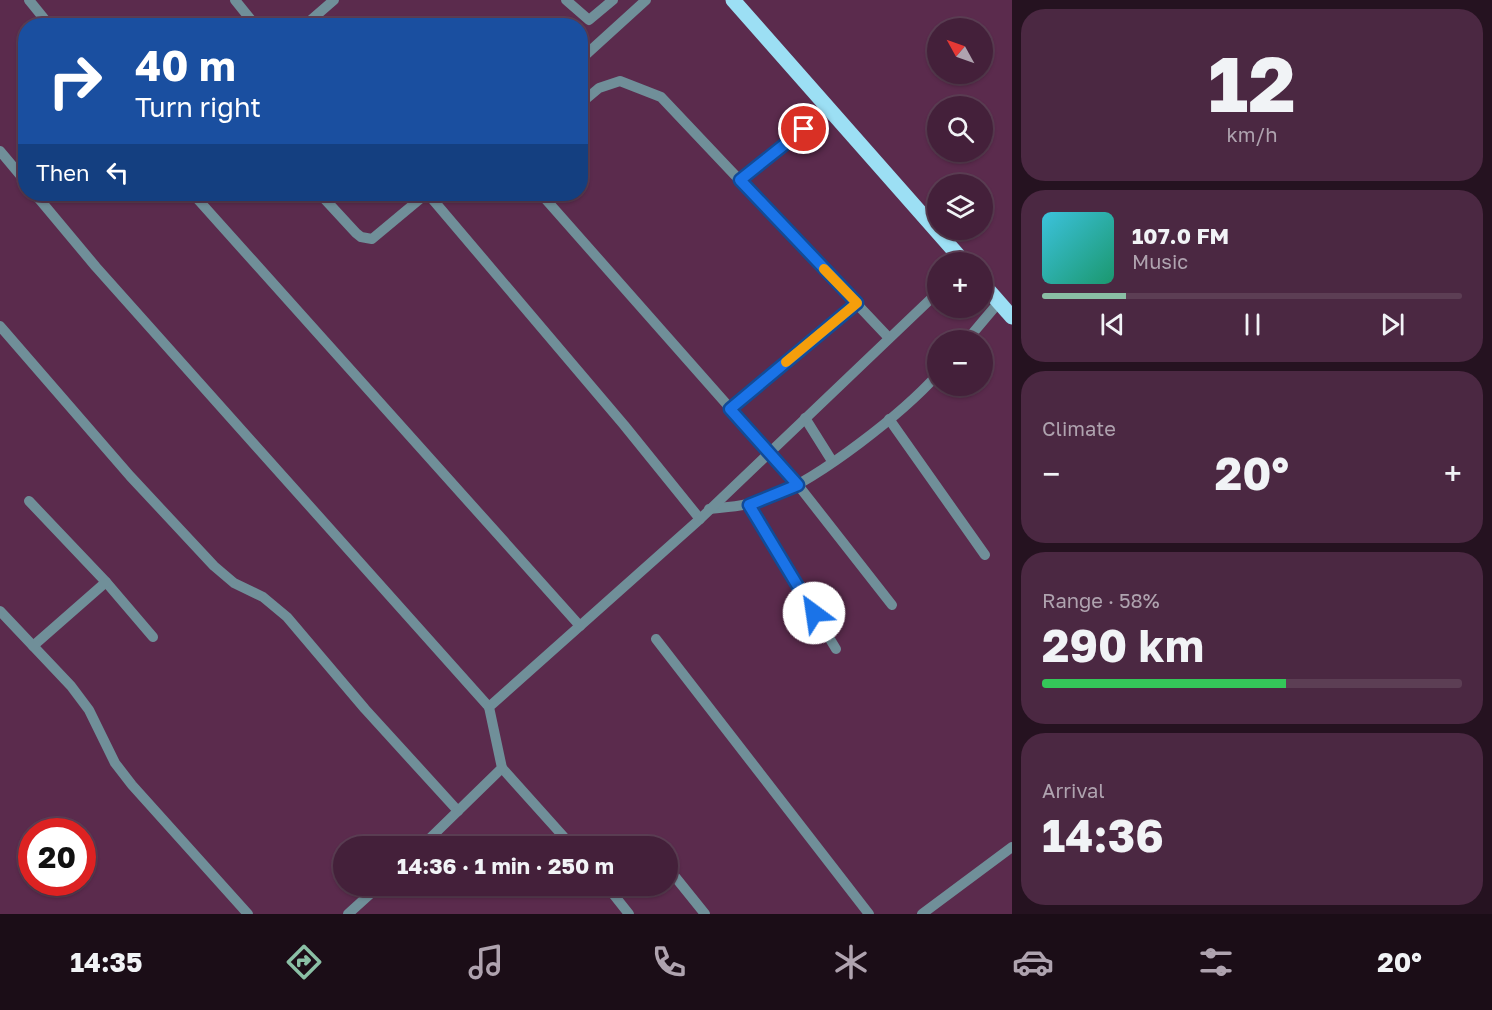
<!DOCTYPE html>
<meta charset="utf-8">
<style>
body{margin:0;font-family:"Golos Text",sans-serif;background:#4b2842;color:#f1f3f6;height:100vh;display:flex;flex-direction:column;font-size:22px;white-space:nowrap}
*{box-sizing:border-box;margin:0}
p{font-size:20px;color:#afa3af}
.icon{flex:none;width:33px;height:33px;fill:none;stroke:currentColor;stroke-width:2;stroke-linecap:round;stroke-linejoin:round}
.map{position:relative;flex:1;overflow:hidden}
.side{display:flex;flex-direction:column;gap:9px;padding:9px;background:#251220;width:480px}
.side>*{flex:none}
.top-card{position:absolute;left:18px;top:18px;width:570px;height:183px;border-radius:24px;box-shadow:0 2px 4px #0004,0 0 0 2px #5c3e54;background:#1a4fa0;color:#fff;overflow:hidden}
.needle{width:39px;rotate:310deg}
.tools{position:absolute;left:927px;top:18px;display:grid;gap:12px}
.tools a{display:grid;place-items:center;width:66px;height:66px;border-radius:50%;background:#44203a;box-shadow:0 2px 4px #0004,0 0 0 2px #5c3e54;font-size:30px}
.speed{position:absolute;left:18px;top:818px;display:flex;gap:12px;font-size:30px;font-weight:700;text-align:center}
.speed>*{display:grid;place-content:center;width:78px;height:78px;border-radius:50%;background:#44203a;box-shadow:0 2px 4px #0004,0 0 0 2px #5c3e54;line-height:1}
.speed .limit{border:9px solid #d22;background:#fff;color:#111}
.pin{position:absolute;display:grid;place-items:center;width:51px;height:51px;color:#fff;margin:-26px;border:3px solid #fff;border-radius:50%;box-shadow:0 2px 6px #0007}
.me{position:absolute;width:66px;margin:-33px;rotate:329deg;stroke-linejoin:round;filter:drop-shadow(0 0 4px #0008)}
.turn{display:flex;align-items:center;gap:21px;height:126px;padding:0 18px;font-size:27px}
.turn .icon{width:78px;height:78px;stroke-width:2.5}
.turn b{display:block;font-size:42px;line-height:51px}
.then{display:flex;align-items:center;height:57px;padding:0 18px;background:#0003;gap:12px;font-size:22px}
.big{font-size:45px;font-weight:700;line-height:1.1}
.side .card{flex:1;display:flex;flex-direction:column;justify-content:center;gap:9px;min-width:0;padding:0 21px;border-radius:24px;background:#4b2842}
.side .dial{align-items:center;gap:0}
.dial b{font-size:78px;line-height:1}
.song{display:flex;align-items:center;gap:18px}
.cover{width:72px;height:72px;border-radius:9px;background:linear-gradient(135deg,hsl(190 70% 55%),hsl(160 70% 35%))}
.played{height:6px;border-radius:3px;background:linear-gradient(90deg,#8abfa5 20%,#5c3e54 20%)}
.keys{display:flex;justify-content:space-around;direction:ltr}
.heat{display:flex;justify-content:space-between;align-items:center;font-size:33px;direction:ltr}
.charge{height:9px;border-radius:4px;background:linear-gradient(90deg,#34c759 58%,#5c3e54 0)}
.trip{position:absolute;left:333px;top:836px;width:345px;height:60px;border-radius:30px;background:#44203a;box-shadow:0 2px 4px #0004,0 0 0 2px #5c3e54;font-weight:700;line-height:60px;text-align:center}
.tabs{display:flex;height:96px;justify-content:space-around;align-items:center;background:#1b0d17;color:#afa3af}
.tabs .icon{width:42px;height:42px}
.tabs .on{color:#8abfa5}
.tabs b{font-size:27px;color:#f1f3f6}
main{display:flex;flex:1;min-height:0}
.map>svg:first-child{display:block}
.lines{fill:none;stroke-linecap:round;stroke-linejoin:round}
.minor{stroke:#708f99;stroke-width:10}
.major{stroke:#9cdff4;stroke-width:15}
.route-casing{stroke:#114b97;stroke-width:15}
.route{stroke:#1a73e8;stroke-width:10}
.slow{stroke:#f59e0b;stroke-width:10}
</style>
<main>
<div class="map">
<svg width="1012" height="914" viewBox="0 0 1012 914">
<rect width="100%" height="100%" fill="#5b2b4d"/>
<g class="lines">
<!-- minor -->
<g class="minor">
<path d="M29 0 50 26"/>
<path d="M235 0 256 26"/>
<path d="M566 0 589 20 613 0"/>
<path d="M367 25V26"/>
<path d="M304 26 334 0"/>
<path d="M580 60 646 0"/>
<path d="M580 104 599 88 620 81 661 97 889 338"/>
<path d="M0 151 26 182"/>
<path d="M740 180 804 130"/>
<path d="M35 194 96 267 489 707"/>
<path d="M193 194 580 626"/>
<path d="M320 194 356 233 361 237 372 239 426 194"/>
<path d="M428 194 624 425 700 519"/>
<path d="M541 194 798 485 892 605"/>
<path d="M0 326 130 476 214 566 234 583 263 597 287 617 365 709 458 811"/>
<path d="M967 340 999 302"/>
<path d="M730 409 857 303"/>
<path d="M805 418 832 461"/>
<path d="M889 419 985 555"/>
<path d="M29 501 106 582 153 637"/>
<path d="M749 505 836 649"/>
<path d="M709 509C731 507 752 505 772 497 821 477 902 414 938 374"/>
<path d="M0 611 71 686 89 710 115 763 132 785 248 914"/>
<path d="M656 639 869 914"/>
<path d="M33 646 106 582"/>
<path d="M502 768 572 846"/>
<path d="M422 846 502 768 489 707 700 519 938 292"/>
<path d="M668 868 705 914"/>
<path d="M606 885 629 914"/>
<path d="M348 914 380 885"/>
<path d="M922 914 1012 847"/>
</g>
<!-- major -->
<g class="major">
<path d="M733 0 964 262"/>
<path d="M982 283 1012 317"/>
</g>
</g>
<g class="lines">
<defs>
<path id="route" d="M804 129 740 180 857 303 730 409 798 485 749 505 814 613"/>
</defs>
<!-- route casing -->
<use href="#route" class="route-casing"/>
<!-- route -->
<use href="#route" class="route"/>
<!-- slow -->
<path class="slow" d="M786 362 857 303 824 269"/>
</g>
</svg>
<div class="tools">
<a><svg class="needle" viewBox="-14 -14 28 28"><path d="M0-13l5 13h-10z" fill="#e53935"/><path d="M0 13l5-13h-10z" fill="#afa3af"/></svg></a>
<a><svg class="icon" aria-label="search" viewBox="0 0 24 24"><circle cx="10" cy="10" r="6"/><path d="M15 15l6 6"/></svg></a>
<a><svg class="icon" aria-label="layers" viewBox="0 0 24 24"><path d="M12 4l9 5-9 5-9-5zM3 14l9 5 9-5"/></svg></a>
<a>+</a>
<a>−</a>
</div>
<div class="speed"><div class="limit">20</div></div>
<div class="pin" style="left:804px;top:129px;background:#d93025"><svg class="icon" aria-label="arrive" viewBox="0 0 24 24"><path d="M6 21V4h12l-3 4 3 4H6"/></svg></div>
<svg class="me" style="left:814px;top:613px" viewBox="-20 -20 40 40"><circle r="19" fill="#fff"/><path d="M0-13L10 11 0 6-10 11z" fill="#1a73e8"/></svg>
<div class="trip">14:36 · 1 min · 250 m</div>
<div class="top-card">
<div class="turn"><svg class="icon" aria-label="right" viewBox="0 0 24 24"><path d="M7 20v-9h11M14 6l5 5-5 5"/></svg><div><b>40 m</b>Turn right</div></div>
<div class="then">Then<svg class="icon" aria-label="left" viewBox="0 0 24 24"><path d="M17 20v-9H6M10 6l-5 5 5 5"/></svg></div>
</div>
</div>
<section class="side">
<div class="card dial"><b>12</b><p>km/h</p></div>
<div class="card">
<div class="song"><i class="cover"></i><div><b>107.0 FM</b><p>Music</p></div></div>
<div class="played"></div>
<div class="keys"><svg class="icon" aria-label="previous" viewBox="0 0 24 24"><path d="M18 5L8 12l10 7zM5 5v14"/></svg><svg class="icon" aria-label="pause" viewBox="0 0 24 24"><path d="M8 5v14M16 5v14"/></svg><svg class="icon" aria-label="next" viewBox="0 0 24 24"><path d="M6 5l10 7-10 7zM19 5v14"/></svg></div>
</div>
<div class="card"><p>Climate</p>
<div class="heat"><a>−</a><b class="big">20°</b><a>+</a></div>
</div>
<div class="card"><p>Range · 58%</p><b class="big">290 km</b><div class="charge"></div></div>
<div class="card"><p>Arrival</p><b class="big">14:36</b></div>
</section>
</main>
<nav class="tabs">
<b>14:35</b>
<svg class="icon on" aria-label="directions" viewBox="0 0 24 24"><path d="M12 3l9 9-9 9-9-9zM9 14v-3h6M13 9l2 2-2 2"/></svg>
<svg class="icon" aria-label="music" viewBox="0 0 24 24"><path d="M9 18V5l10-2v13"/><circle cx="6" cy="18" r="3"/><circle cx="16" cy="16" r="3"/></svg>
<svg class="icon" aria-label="phone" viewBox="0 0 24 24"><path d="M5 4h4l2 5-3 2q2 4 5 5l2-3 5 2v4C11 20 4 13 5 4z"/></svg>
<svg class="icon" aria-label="climate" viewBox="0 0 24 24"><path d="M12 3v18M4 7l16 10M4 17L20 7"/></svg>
<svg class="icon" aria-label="car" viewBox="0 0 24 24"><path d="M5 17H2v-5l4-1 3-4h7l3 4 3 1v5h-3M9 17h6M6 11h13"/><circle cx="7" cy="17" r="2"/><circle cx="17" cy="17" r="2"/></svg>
<svg class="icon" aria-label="filters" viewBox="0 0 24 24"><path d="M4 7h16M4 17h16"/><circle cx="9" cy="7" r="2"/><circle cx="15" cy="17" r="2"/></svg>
<b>20°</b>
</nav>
